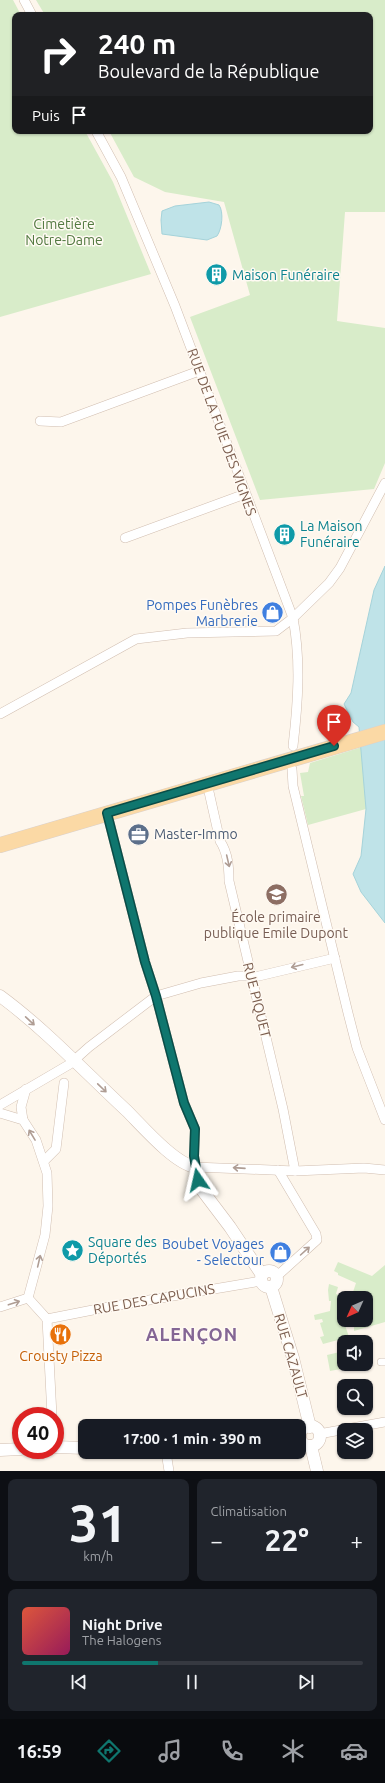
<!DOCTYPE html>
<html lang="fr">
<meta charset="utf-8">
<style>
body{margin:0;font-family:Ubuntu,sans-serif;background:#20242c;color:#f1f3f6;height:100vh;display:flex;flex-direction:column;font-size:15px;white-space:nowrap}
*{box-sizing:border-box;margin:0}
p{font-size:13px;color:#9ea1a6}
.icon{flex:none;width:22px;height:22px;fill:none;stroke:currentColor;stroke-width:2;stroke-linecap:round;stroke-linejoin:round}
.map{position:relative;height:1471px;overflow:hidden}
.details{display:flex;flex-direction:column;gap:8px;padding:8px;background:#0d0f14;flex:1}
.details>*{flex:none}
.guide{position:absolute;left:12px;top:12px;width:361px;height:122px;border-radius:8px;box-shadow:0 1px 3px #0004;background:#202124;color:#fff;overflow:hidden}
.needle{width:26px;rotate:225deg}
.tools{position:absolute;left:337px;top:1291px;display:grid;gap:8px}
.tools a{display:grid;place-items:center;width:36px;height:36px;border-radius:8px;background:#171b24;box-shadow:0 1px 3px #0004;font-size:20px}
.speed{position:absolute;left:12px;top:1407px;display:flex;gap:8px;font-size:20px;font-weight:700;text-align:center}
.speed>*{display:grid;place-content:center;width:52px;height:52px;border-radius:50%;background:#171b24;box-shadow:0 1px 3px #0004;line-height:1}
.speed .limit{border:6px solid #d22;background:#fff;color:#111}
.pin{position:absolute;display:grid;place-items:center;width:34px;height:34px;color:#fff;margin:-41px -17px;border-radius:50% 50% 50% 0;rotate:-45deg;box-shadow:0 0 4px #0007}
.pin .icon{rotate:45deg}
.me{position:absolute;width:44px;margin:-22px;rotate:349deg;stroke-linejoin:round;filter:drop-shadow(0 0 3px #0008)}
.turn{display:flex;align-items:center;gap:14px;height:84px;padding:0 20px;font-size:18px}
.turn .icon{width:52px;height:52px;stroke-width:2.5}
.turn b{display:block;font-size:28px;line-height:34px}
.then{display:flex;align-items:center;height:38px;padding:0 20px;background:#0003;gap:8px;font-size:15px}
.big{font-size:30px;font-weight:600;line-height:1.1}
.details .tile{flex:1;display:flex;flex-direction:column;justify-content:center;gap:6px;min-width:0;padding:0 14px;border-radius:8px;background:#20242c}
.details .dial{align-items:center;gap:0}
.dial b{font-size:52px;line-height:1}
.song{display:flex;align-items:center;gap:12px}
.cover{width:48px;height:48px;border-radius:6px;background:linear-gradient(135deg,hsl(10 70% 55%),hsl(330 70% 35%))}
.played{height:4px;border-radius:2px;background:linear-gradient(90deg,#0f766e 40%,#363941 40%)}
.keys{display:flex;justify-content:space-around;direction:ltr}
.heat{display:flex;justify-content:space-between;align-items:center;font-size:22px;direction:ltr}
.details .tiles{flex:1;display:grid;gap:8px;grid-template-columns:1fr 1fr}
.tile:last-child{grid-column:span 2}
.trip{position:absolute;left:78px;top:1419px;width:228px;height:40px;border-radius:8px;background:#171b24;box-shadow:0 1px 3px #0004;font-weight:600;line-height:40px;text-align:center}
.tabs{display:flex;height:64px;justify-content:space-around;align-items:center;background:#090b0e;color:#9ea1a6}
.tabs .icon{width:28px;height:28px}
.tabs .selected{color:#0f766e}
.tabs b{font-size:18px;color:#f1f3f6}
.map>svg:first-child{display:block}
.green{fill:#d8ecc9}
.water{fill:#bfe3e8;stroke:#a5d3da}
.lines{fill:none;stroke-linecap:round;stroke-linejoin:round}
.pedestrian-casing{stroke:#d1beb0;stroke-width:8}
.minor-casing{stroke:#d1beb0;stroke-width:10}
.tertiary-casing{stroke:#d1beb0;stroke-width:13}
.primary-casing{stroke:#dad1cd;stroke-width:16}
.pedestrian{stroke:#fff;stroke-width:7}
.minor{stroke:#fff;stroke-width:9}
.tertiary{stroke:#fff;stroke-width:12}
.primary{stroke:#fbd9a5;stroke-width:15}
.oneway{stroke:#af9d94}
.route-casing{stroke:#0a4d48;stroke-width:10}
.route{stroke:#0f766e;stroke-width:7}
.labels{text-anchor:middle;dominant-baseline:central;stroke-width:3;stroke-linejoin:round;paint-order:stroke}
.park-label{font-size:14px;fill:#537a41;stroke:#fffaf3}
.culture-label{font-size:14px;fill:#0d838f;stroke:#fffaf3;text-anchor:start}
.street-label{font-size:14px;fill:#7a5c4d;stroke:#fffaf3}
.shop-label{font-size:14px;fill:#366cbe;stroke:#fffaf3;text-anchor:end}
.service-label{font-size:14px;fill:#4e5e75;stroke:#fffaf3;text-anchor:start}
.education-label{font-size:14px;fill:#785e54;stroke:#fffaf3}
.food-label{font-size:14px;fill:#c56008;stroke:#fffaf3}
.district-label{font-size:18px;font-weight:bold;letter-spacing:1px;fill:#846695;stroke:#fffaf3}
</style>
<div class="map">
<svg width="385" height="1471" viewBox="0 0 385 1471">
<rect width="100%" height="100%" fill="#fdf6ec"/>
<!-- green -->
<g class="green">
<path d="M0 0H13L21 15H15V131H85L113 182 151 274 0 317Z"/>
<path d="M36 0H385V212H345L337 321 385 328V463L374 489 260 500 190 317 250 295 224 202 165 192 134 177 109 131H370V15H45Z"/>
<path d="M362 747 366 809 308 825 301 796H304L300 773 308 772 310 763Z"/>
<path d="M338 1262 372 1276 385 1265V1322L354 1331V1320H366V1298H351L356 1283 338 1275V1273L334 1271Z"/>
<path d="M329 1284 338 1287 336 1294 350 1298H344V1306L342 1310H344V1320H348V1324L345 1325 349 1337 323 1344 320 1337 324 1336 320 1323 323 1322 322 1319 315 1320 314 1315 330 1311 331 1301H329L328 1290Z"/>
<path d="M344 1351V1364H357V1366L330 1371 327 1355Z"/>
</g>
<!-- water -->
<g class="water">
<path d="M209 202 219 205C224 212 222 229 217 236L207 240 162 234 161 220 162 211 175 206Z"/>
<path d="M385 566V923L361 892 353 874 361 856 366 809 359 727 353 722 344 704 351 693 374 590Z"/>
</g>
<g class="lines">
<defs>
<path id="pedestrian" d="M381 1362H385"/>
<g id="minor">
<path d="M24 0 32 15"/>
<path d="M96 131 121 177 175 306 293 618C301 660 298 703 293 746"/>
<path d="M40 421 61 422 199 371"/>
<path d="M125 538 245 494"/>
<path d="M0 714 136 639 187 633 276 631 293 618 329 583 340 568 385 483"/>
<path d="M292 769 293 786 348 1013 357 1048 385 1120"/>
<path d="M207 783 220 841C228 853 229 867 229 881L283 1109 295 1171"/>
<path d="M107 813 145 962 156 996 184 1103 195 1129 194 1156 195 1167 295 1171 364 1168 385 1170"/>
<path d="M0 1105 70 1064 89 1047 156 996 201 983 238 976H259L335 958"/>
<path d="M0 1113 23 1120 36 1140 47 1173 48 1206 45 1235 28 1298"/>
<path d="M23 1120 21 1107 26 1089"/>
<path d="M44 1161 56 1149 64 1083"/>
<path d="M276 1277 317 1240 316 1234 278 1170"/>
<path d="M28 1298 47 1319"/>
<path d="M0 1307 28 1298"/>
<path d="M47 1319 108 1307 261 1281"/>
<path d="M47 1319 52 1416"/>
<path d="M319 1434 385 1422"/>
<path d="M166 1452 169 1471"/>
</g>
<g id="tertiary">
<path d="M0 996C45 1029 86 1073 127 1111 143 1127 174 1163 195 1167L202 1190 230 1227 262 1275"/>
<circle cx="269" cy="1279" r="8"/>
<path d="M271 1287 293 1358 310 1427"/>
<circle cx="310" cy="1436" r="10"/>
<path d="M311 1446 317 1471"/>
<path d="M55 1447 85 1448"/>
<path d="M0 1450 21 1449"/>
</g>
<path id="primary" d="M0 845 385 732"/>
</defs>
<!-- pedestrian casing -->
<use href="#pedestrian" class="pedestrian-casing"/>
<!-- minor casing -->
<use href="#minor" class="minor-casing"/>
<!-- tertiary casing -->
<use href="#tertiary" class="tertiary-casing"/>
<!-- primary casing -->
<use href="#primary" class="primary-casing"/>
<!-- pedestrian -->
<use href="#pedestrian" class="pedestrian"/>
<!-- minor -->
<use href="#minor" class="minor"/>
<!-- tertiary -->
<use href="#tertiary" class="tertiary"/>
<!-- primary -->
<use href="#primary" class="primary"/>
</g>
<!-- one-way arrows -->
<defs><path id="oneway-shaft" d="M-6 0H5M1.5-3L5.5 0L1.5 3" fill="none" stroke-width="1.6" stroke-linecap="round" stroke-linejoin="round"/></defs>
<g class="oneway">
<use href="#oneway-shaft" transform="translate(228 861) rotate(77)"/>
<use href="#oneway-shaft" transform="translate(297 966) rotate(166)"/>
<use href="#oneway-shaft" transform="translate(30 1021) rotate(43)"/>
<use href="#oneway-shaft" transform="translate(102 1088) rotate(44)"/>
<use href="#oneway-shaft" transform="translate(32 1135) rotate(-121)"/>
<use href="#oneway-shaft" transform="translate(239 1168) rotate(-176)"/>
<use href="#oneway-shaft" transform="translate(305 1251) rotate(-42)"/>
<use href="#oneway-shaft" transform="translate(39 1261) rotate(-77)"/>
<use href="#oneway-shaft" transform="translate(14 1303) rotate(-18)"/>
</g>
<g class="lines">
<defs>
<path id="route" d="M198 1180 194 1156 195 1129 184 1103 156 996 145 962 107 813 334 746"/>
</defs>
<!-- route casing -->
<use href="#route" class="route-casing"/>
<!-- route -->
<use href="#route" class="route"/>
</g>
<!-- icons -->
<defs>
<symbol id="building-disc" viewBox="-11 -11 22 22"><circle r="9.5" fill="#0f9aa8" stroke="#fffaf3"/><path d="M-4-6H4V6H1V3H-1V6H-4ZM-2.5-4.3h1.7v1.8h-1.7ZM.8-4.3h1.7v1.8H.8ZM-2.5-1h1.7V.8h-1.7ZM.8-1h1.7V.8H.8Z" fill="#fff"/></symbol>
<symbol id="shop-disc" viewBox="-11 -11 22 22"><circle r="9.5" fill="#3f7fe0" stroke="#fffaf3"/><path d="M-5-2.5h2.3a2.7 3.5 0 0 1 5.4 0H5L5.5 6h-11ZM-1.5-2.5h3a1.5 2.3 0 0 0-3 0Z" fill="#fff"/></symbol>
<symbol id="office-disc" viewBox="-11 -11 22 22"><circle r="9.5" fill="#5c6f8a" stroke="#fffaf3"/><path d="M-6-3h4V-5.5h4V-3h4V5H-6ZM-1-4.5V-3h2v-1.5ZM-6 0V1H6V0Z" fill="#fff"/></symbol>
<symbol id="school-disc" viewBox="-11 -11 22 22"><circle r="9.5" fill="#8d6e63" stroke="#fffaf3"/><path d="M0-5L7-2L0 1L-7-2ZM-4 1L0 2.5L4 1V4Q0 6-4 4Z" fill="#fff"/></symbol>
<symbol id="sight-disc" viewBox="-11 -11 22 22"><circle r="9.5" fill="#0f9aa8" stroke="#fffaf3"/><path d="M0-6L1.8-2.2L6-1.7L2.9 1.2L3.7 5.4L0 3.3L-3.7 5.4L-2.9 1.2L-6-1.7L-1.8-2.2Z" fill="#fff"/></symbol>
<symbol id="restaurant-disc" viewBox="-11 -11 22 22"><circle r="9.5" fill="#e8710a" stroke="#fffaf3"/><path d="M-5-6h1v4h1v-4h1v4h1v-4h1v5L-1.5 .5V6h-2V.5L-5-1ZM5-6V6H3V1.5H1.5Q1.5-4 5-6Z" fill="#fff"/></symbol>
</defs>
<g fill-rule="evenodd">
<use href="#building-disc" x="204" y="262" width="25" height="25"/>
<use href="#building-disc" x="272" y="522" width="25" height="25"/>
<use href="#shop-disc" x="260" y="600" width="25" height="25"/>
<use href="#office-disc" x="126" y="822" width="25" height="25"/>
<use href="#school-disc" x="264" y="882" width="25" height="25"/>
<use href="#sight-disc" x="60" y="1238" width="25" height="25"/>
<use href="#shop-disc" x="268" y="1240" width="25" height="25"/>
<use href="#restaurant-disc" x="48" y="1322" width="25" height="25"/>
</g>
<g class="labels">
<!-- park labels -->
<g class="park-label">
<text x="64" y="224">Cimetière<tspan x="64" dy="16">Notre-Dame</tspan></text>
</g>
<!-- culture labels -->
<g class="culture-label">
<text x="232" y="275">Maison Funéraire</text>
<text x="300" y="526">La Maison<tspan x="300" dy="16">Funéraire</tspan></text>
<text x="88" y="1242">Square des<tspan x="88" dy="16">Déportés</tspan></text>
</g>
<!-- street labels -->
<g class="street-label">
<text transform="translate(222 432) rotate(70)">RUE DE LA FUIE DES VIGNES</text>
<text transform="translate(257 1000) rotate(76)">RUE PIQUET</text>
<text transform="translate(154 1299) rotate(-10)">RUE DES CAPUCINS</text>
<text transform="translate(291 1356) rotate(74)">RUE CAZAULT</text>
</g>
<!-- shop labels -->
<g class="shop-label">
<text x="258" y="605">Pompes Funèbres<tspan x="258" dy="16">Marbrerie</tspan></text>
<text x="264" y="1244">Boubet Voyages<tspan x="264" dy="16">- Selectour</tspan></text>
</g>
<!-- service labels -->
<g class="service-label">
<text x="154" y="834">Master-Immo</text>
</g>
<!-- education labels -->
<g class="education-label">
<text x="276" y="917">École primaire<tspan x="276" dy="16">publique Emile Dupont</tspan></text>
</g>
<!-- food labels -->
<g class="food-label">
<text x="61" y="1356">Crousty Pizza</text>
</g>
<!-- district labels -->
<g class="district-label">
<text x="192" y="1334">ALENÇON</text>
</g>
</g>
</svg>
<div class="tools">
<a><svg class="needle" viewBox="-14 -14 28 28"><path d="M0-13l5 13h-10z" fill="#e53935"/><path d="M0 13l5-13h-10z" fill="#9ea1a6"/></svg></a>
<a><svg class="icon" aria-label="sound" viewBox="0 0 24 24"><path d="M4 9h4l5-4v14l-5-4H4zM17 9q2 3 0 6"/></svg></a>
<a><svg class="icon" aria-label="search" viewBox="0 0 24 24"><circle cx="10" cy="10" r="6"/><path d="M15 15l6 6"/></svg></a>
<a><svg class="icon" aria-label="layers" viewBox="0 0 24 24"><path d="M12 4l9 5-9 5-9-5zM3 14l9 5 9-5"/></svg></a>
</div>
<div class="speed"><div class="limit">40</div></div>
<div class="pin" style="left:334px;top:746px;background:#d93025"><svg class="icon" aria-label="arrive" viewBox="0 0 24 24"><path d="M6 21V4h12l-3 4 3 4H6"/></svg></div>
<svg class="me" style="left:198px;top:1180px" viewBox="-20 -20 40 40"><path d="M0-17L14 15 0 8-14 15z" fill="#0f766e" stroke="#fff" stroke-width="4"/></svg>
<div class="trip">17:00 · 1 min · 390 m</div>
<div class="guide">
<div class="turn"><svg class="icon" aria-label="right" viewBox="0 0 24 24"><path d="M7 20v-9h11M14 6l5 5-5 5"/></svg><div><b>240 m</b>Boulevard de la République</div></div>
<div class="then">Puis<svg class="icon" aria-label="arrive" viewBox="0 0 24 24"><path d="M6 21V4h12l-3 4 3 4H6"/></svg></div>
</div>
</div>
<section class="details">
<div class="tiles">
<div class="tile dial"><b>31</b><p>km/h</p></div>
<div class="tile"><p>Climatisation</p>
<div class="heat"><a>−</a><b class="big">22°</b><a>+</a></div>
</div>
<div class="tile">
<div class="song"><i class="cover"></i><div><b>Night Drive</b><p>The Halogens</p></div></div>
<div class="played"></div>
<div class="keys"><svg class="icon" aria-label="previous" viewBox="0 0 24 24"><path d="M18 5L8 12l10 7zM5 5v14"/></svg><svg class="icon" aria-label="pause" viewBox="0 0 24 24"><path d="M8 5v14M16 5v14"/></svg><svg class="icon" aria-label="next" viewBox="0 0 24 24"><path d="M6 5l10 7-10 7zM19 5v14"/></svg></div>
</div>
</div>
</section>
<nav class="tabs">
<b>16:59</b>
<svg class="icon selected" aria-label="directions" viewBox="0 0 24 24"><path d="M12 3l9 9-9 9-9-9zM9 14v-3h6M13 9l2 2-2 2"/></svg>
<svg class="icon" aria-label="music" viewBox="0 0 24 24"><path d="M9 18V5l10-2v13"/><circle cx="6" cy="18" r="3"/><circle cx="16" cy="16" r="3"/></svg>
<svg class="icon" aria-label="phone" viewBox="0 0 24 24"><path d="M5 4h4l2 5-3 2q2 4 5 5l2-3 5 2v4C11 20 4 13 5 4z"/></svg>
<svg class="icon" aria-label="climate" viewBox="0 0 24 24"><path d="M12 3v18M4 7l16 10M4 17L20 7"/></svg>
<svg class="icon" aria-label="car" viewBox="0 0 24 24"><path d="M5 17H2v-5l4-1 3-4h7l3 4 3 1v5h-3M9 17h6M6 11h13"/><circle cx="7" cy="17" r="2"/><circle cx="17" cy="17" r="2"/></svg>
</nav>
